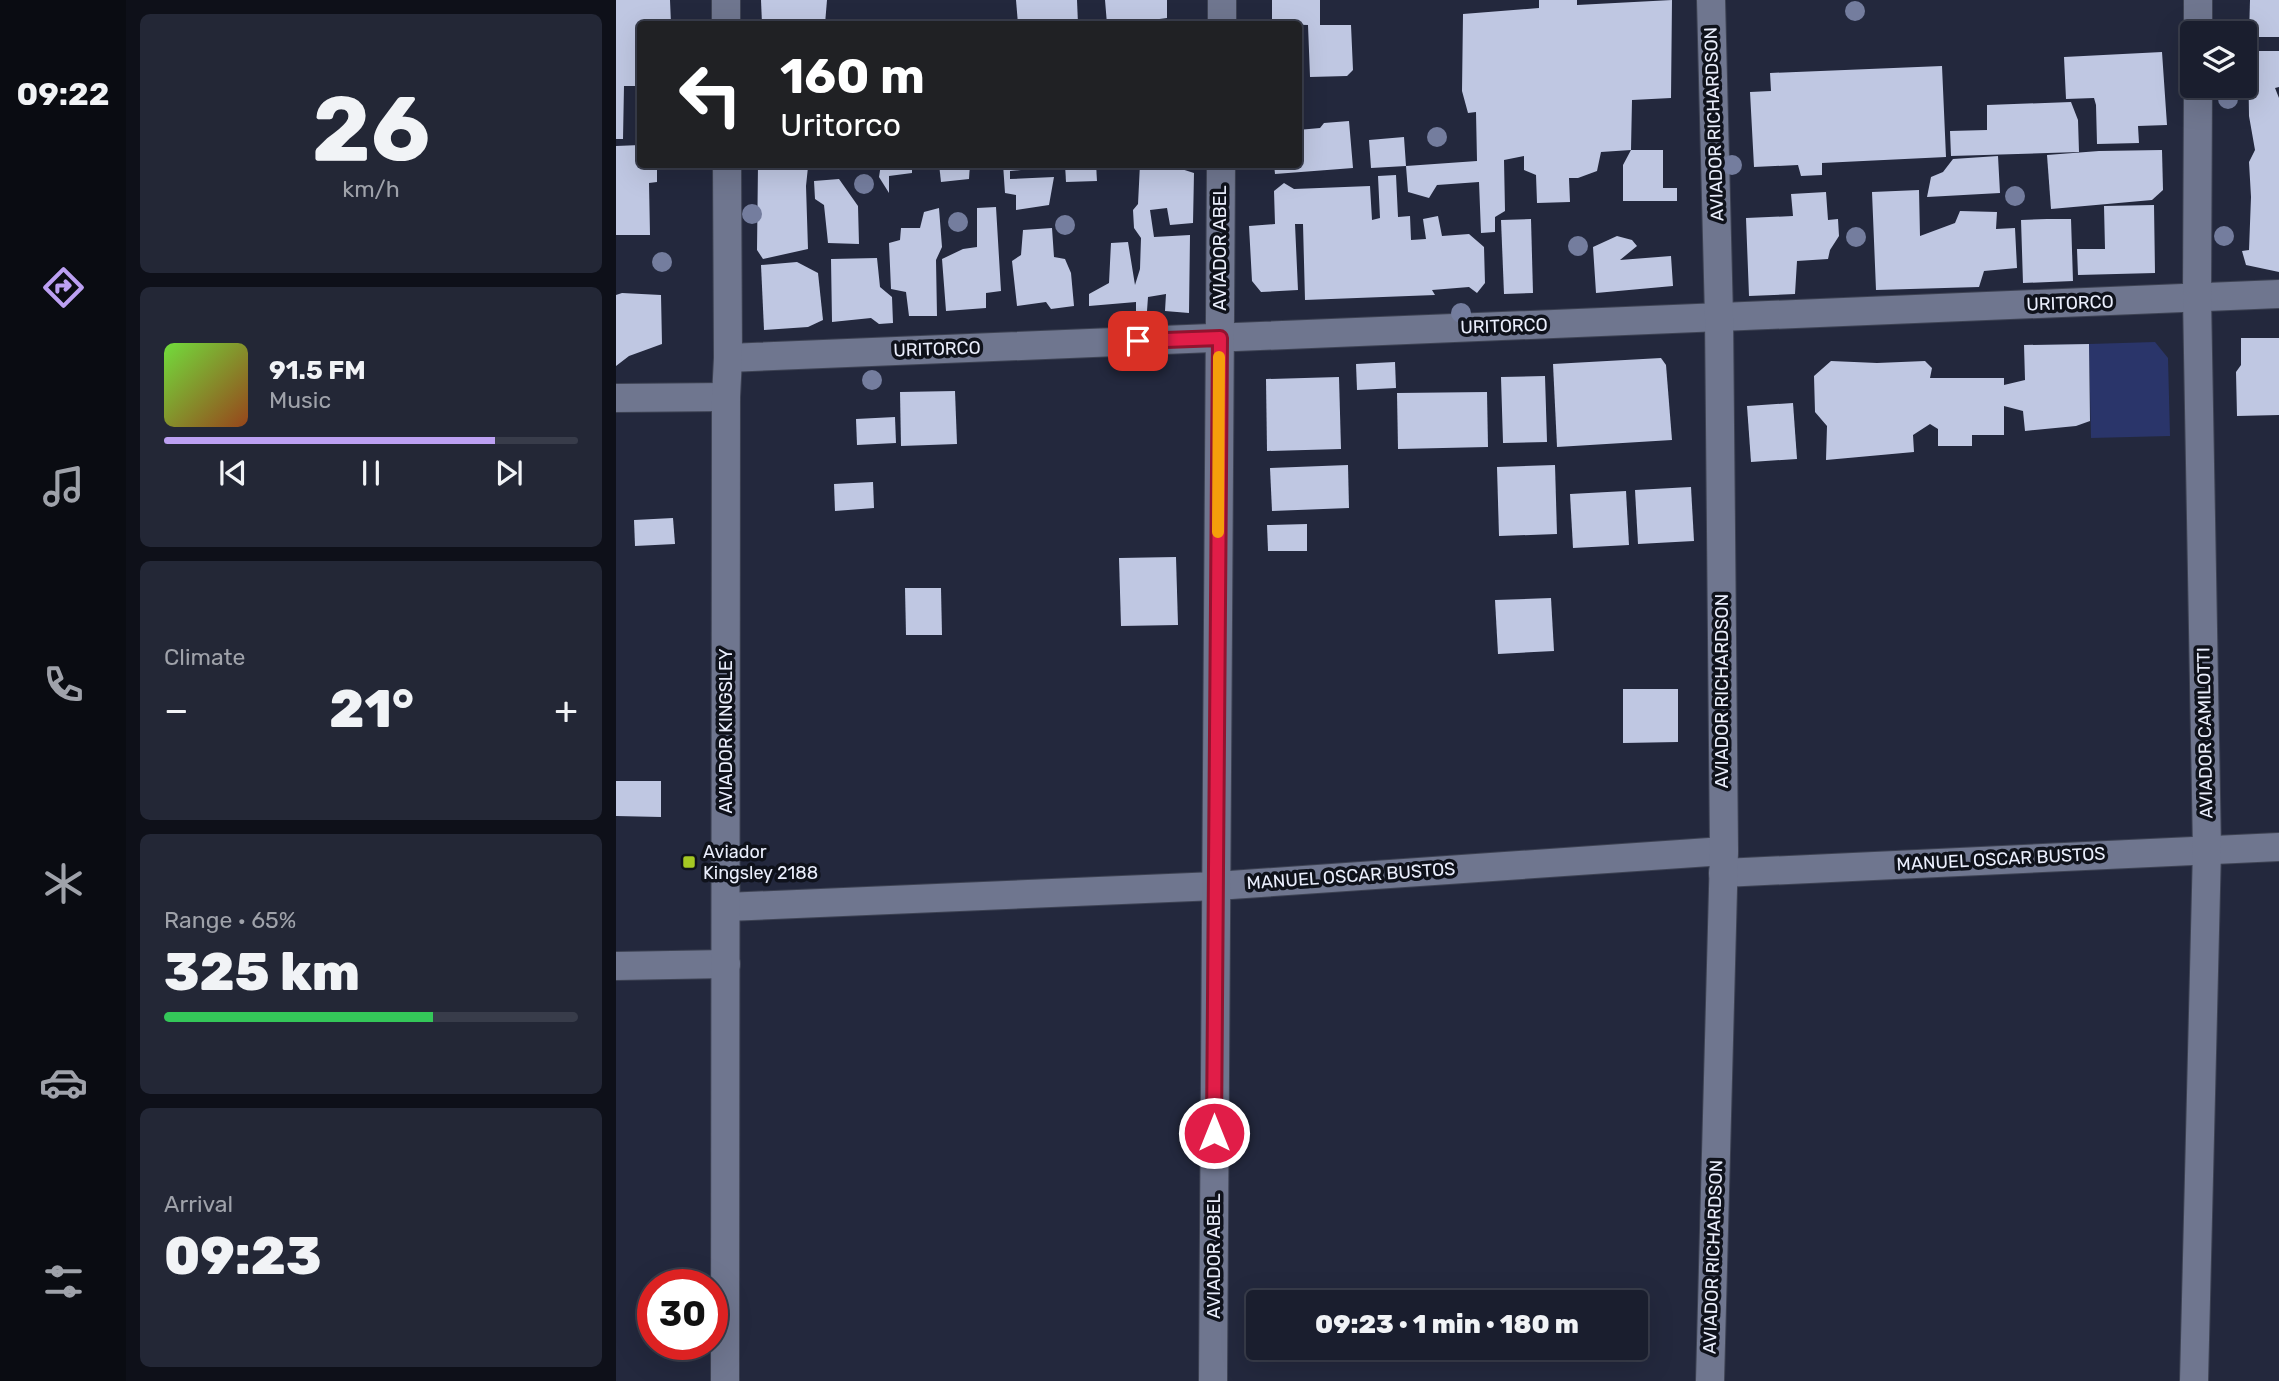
<!DOCTYPE html>
<meta charset="utf-8">
<style>
body{margin:0;font-family:Rubik,sans-serif;background:#232736;color:#f1f3f6;height:100vh;display:flex;flex-direction:column;font-size:26px;white-space:nowrap}
*{box-sizing:border-box;margin:0}
p{font-size:23px;color:#9fa2aa}
.icon{flex:none;width:38px;height:38px;fill:none;stroke:currentColor;stroke-width:2;stroke-linecap:round;stroke-linejoin:round}
.map{position:relative;flex:1;overflow:hidden}
.side{display:flex;flex-direction:column;gap:14px;padding:14px;background:#0e1019;width:490px}
.side>*{flex:none}
.top-card{position:absolute;left:21px;top:21px;width:665px;height:147px;border-radius:7px;box-shadow:0 7px 28px #0002,0 0 0 2px #383c4a;background:#202124;color:#fff;overflow:hidden}
.fabs{position:absolute;left:1564px;top:21px;display:grid;gap:14px}
.fabs a{display:grid;place-items:center;width:77px;height:77px;border-radius:7px;background:#1a1e2e;box-shadow:0 7px 28px #0002,0 0 0 2px #383c4a;font-size:35px}
.speed{position:absolute;left:21px;top:1269px;display:flex;gap:14px;font-size:35px;font-weight:700;text-align:center}
.speed>*{display:grid;place-content:center;width:91px;height:91px;border-radius:50%;background:#1a1e2e;box-shadow:0 7px 28px #0002,0 0 0 2px #383c4a;line-height:1}
.speed .limit{border:10px solid #d22;background:#fff;color:#111}
.pin{position:absolute;display:grid;place-items:center;width:60px;height:60px;color:#fff;margin:-30px;border-radius:14px;box-shadow:0 4px 10px #0006}
.me{position:absolute;width:77px;margin:-38px;rotate:0deg;stroke-linejoin:round;filter:drop-shadow(0 0 5px #0008)}
.turn{display:flex;align-items:center;gap:24px;height:147px;padding:0 28px;font-size:32px}
.turn .icon{width:91px;height:91px;stroke-width:2.5}
.turn b{display:block;font-size:49px;line-height:60px}
.big{font-size:52px;font-weight:800;line-height:1.1}
.side .tile{flex:1;display:flex;flex-direction:column;justify-content:center;gap:10px;min-width:0;padding:0 24px;border-radius:10px;background:#232736}
.side .dial{align-items:center;gap:0}
.dial b{font-size:91px;line-height:1}
.song{display:flex;align-items:center;gap:21px}
.cover{width:84px;height:84px;border-radius:10px;background:linear-gradient(135deg,hsl(100 70% 55%),hsl(20 70% 35%))}
.played{height:7px;border-radius:4px;background:linear-gradient(90deg,#bca0f2 80%,#383c4a 80%)}
.keys{display:flex;justify-content:space-around;direction:ltr}
.heat{display:flex;justify-content:space-between;align-items:center;font-size:38px;direction:ltr}
.charge{height:10px;border-radius:5px;background:linear-gradient(90deg,#34c759 65%,#383c4a 0)}
.trip{position:absolute;left:630px;top:1290px;width:402px;height:70px;border-radius:7px;background:#1a1e2e;box-shadow:0 7px 28px #0002,0 0 0 2px #383c4a;font-weight:800;line-height:70px;text-align:center}
main{display:flex;flex:1;min-height:0}
.tabs{display:flex;flex-direction:column;width:126px;justify-content:space-around;align-items:center;background:#0a0c12;color:#9fa2aa}
.tabs .icon{width:49px;height:49px}
.tabs .selected{color:#bca0f2}
.tabs b{font-size:32px;color:#f1f3f6}
.map>svg:first-child{display:block}
.green{fill:#2a356a}
.building{fill:#bfc7e2}
.lines{fill:none;stroke-linecap:round;stroke-linejoin:round}
.street-casing{stroke:#3d4253;stroke-width:30}
.street{stroke:#6f768f;stroke-width:28}
.tree{fill:#747d9e}
.route-casing{stroke:#92132f;stroke-width:18}
.route{stroke:#e11d48;stroke-width:12}
.slow{stroke:#f59e0b;stroke-width:12}
.poi-dot{fill:#a5c823;stroke:#0f121b;stroke-width:2.5}
.labels{text-anchor:middle;dominant-baseline:central;stroke-width:7;stroke-linejoin:round;paint-order:stroke}
.street-label{font-size:18px;fill:#eaeefc;stroke:#0f121b}
.poi-label{font-size:18px;fill:#eaeefc;stroke:#0f121b;text-anchor:start}
</style>
<main>
<nav class="tabs">
<b>09:22</b>
<svg class="icon selected" aria-label="directions" viewBox="0 0 24 24"><path d="M12 3l9 9-9 9-9-9zM9 14v-3h6M13 9l2 2-2 2"/></svg>
<svg class="icon" aria-label="music" viewBox="0 0 24 24"><path d="M9 18V5l10-2v13"/><circle cx="6" cy="18" r="3"/><circle cx="16" cy="16" r="3"/></svg>
<svg class="icon" aria-label="phone" viewBox="0 0 24 24"><path d="M5 4h4l2 5-3 2q2 4 5 5l2-3 5 2v4C11 20 4 13 5 4z"/></svg>
<svg class="icon" aria-label="climate" viewBox="0 0 24 24"><path d="M12 3v18M4 7l16 10M4 17L20 7"/></svg>
<svg class="icon" aria-label="car" viewBox="0 0 24 24"><path d="M5 17H2v-5l4-1 3-4h7l3 4 3 1v5h-3M9 17h6M6 11h13"/><circle cx="7" cy="17" r="2"/><circle cx="17" cy="17" r="2"/></svg>
<svg class="icon" aria-label="filters" viewBox="0 0 24 24"><path d="M4 7h16M4 17h16"/><circle cx="9" cy="7" r="2"/><circle cx="15" cy="17" r="2"/></svg>
</nav>
<section class="side">
<div class="tile dial"><b>26</b><p>km/h</p></div>
<div class="tile">
<div class="song"><i class="cover"></i><div><b>91.5 FM</b><p>Music</p></div></div>
<div class="played"></div>
<div class="keys"><svg class="icon" aria-label="previous" viewBox="0 0 24 24"><path d="M18 5L8 12l10 7zM5 5v14"/></svg><svg class="icon" aria-label="pause" viewBox="0 0 24 24"><path d="M8 5v14M16 5v14"/></svg><svg class="icon" aria-label="next" viewBox="0 0 24 24"><path d="M6 5l10 7-10 7zM19 5v14"/></svg></div>
</div>
<div class="tile"><p>Climate</p>
<div class="heat"><a>−</a><b class="big">21°</b><a>+</a></div>
</div>
<div class="tile"><p>Range · 65%</p><b class="big">325 km</b><div class="charge"></div></div>
<div class="tile"><p>Arrival</p><b class="big">09:23</b></div>
</section>
<div class="map">
<svg width="1663" height="1381" viewBox="0 0 1663 1381">
<rect width="100%" height="100%" fill="#23283d"/>
<!-- green -->
<path class="green" d="M1539 342 1552 358 1554 436 1475 438 1473 344Z"/>
<!-- building -->
<g class="building">
<path d="M0 0H54L55 24H24V86H8L7 139H0Z"/>
<path d="M145 0H211L209 24H146Z"/>
<path d="M400 0H461L462 24H402Z"/>
<path d="M489 0H551V18L536 20V24H491Z"/>
<path d="M656 0H704V25H735L737 70 731 76 694 77 692 25 656 24Z"/>
<path d="M923 0H961V5L1056 0 1055 98 1016 100 1015 150 985 152 981 171 962 178H953L954 202 921 203 920 175 908 170V156L888 160 889 211 879 217V232L865 233 863 182 821 185 813 198 792 192 790 166 755 168 753 140 788 137 790 166 861 161 860 112 852 113 846 91 847 14 923 8Z"/>
<path d="M1634 0H1663V37H1633Z"/>
<path d="M1632 51H1663V87L1659 88 1663 98V272L1630 265 1626 251 1633 250 1635 197 1633 162 1639 150 1633 116Z"/>
<path d="M1546 52 1551 125 1522 126 1523 143 1481 144 1480 105 1478 98 1450 99 1448 57Z"/>
<path d="M1326 66 1330 157 1206 163V175L1185 176 1182 165 1138 167 1134 92 1155 91 1154 73Z"/>
<path d="M1455 102 1462 120 1463 152 1335 156 1334 131 1371 130V105Z"/>
<path d="M733 121 737 168 659 174 658 164H682V130L704 128 708 123Z"/>
<path d="M24 145V164H41V182L33 183 34 235H0V146Z"/>
<path d="M1015 150H1047V188H1061V201H1007V165Z"/>
<path d="M1546 150 1547 190 1536 200 1435 209 1431 155 1483 151Z"/>
<path d="M1382 156 1384 193 1311 197 1315 177 1327 172 1337 159Z"/>
<path d="M142 164H202V166L192 167 190 186 192 249 147 259 141 250Z"/>
<path d="M265 164H296V173L273 176V193L263 177Z"/>
<path d="M323 164H354L353 179 325 182Z"/>
<path d="M387 164H415V169L394 171V179L438 177 433 205 400 210V195L389 193Z"/>
<path d="M449 164H480L481 181 450 182Z"/>
<path d="M524 164H558L559 167 578 173 577 223 554 225 551 208 534 210 538 237 574 235 573 313 549 311 550 294 532 297 531 311 520 312V302L473 306V294L493 283 495 243 512 242 519 285 524 269 525 238 518 228 517 210 522 204Z"/>
<path d="M780 175 782 217 794 216 795 240 810 239 807 219 822 216 826 236 853 234 868 247 869 283 861 293 853 287 816 290 819 295 689 300 687 224H679L682 290 645 292 636 281 633 226 659 224 658 191 668 183 678 189 754 186 756 220 764 218 762 176Z"/>
<path d="M223 179 242 206 243 244 212 243 208 205 199 199 198 181Z"/>
<path d="M1303 190 1304 236 1339 223 1344 211 1381 212 1380 229 1399 228 1401 268 1368 271 1363 287 1260 290 1256 192Z"/>
<path d="M1210 192 1212 220 1222 219 1223 236 1214 250 1212 259 1181 261 1179 294 1133 296 1130 218 1177 216 1175 194Z"/>
<path d="M1538 205 1539 273 1462 275 1461 249H1489L1488 206Z"/>
<path d="M380 207 385 291 370 293V308L330 311 326 259 347 249 361 247V208Z"/>
<path d="M323 208 326 247 320 260 321 316H293L290 292 275 289 273 243 284 240 285 228H304L308 212Z"/>
<path d="M915 219 917 293 888 294 885 220Z"/>
<path d="M1431 219H1455L1457 281 1407 283 1405 220Z"/>
<path d="M436 228 438 257 449 259 455 273 458 306 435 309 430 302 401 306 396 261 405 255 407 230Z"/>
<path d="M1001 236 1016 240 1021 246 1004 260 1055 256 1057 286 980 293 977 247Z"/>
<path d="M261 258 264 287 276 297 277 323 263 324 255 318 216 322 215 259Z"/>
<path d="M181 262 202 273 207 320 192 327 148 330 145 265Z"/>
<path d="M6 293 45 295 46 344 13 356 0 366V295Z"/>
<path d="M1625 338H1663V415L1621 416 1620 372 1625 365Z"/>
<path d="M1473 344 1474 421 1460 426 1409 431 1407 411 1388 406V435H1356V446H1322V429L1314 424 1297 435 1298 452 1210 460 1211 426 1199 412 1198 376 1215 361 1261 363 1309 361 1316 368 1314 378H1388V385L1409 380 1408 345Z"/>
<path d="M1045 358 1050 365 1056 440 941 447 937 364Z"/>
<path d="M779 362 780 388 741 390 740 364Z"/>
<path d="M929 376 931 442 887 443 885 377Z"/>
<path d="M723 377 725 449 651 451 650 379Z"/>
<path d="M339 391 341 444 285 446 284 392Z"/>
<path d="M871 392 872 447 782 449 781 393Z"/>
<path d="M1177 403 1181 459 1135 462 1131 406Z"/>
<path d="M279 417 280 443 241 445 240 419Z"/>
<path d="M732 465 733 508 656 511 654 468Z"/>
<path d="M939 465 941 534 883 536 881 467Z"/>
<path d="M257 482 258 508 219 511 218 484Z"/>
<path d="M1075 487 1078 541 1022 544 1019 490Z"/>
<path d="M1010 491 1013 545 957 548 954 494Z"/>
<path d="M57 518 59 544 19 546 18 520Z"/>
<path d="M691 524V551H652L651 525Z"/>
<path d="M560 557 562 625 505 626 503 558Z"/>
<path d="M289 588H325L326 635H290Z"/>
<path d="M935 598 938 651 882 654 879 600Z"/>
<path d="M1007 689H1062V742L1007 743Z"/>
<path d="M0 781H45V817L0 816Z"/>
</g>
<g class="lines">
<defs>
<g id="street">
<path d="M110 0V24"/>
<path d="M606 24V0"/>
<path d="M1582 33V0"/>
<path d="M112 358 1663 294"/>
<path d="M0 398 110 397"/>
<path d="M1107 873 1663 847"/>
<path d="M110 907 600 886 1108 851"/>
<path d="M0 966 110 964"/>
<path d="M109 1381 110 397 112 358 111 164"/>
<path d="M597 1381 605 164"/>
<path d="M1094 1381 1108 851 1103 317 1095 0"/>
<path d="M1578 1381 1591 849 1581 298 1582 86"/>
</g>
</defs>
<!-- street casing -->
<use href="#street" class="street-casing"/>
<!-- street -->
<use href="#street" class="street"/>
</g>
<!-- trees -->
<g class="tree">
<circle cx="1239" cy="11" r="10"/>
<circle cx="1612" cy="99" r="10"/>
<circle cx="821" cy="137" r="10"/>
<circle cx="1116" cy="165" r="10"/>
<circle cx="248" cy="184" r="10"/>
<circle cx="1399" cy="196" r="10"/>
<circle cx="136" cy="214" r="10"/>
<circle cx="342" cy="222" r="10"/>
<circle cx="449" cy="225" r="10"/>
<circle cx="1608" cy="236" r="10"/>
<circle cx="1240" cy="237" r="10"/>
<circle cx="962" cy="246" r="10"/>
<circle cx="46" cy="262" r="10"/>
<circle cx="845" cy="313" r="10"/>
<circle cx="256" cy="380" r="10"/>
</g>
<g class="lines">
<defs>
<path id="route" d="M522 341 604 338 598 1133"/>
</defs>
<!-- route casing -->
<use href="#route" class="route-casing"/>
<!-- route -->
<use href="#route" class="route"/>
<!-- slow -->
<path class="slow" d="M602 532 603 357"/>
</g>
<!-- markers -->
<rect class="poi-dot" x="66" y="855" width="14" height="14" rx="3.5"/>
<g class="labels">
<!-- street labels -->
<g class="street-label">
<text transform="translate(1098 124) rotate(-92)">AVIADOR RICHARDSON</text>
<text transform="translate(604 248) rotate(-90)">AVIADOR ABEL</text>
<text transform="translate(1454 303) rotate(-2)">URITORCO</text>
<text transform="translate(888 326) rotate(-2)">URITORCO</text>
<text transform="translate(321 349) rotate(-2)">URITORCO</text>
<text transform="translate(1106 691) rotate(-90)">AVIADOR RICHARDSON</text>
<text transform="translate(110 731) rotate(-90)">AVIADOR KINGSLEY</text>
<text transform="translate(1589 733) rotate(-91)">AVIADOR CAMILOTTI</text>
<text transform="translate(1385 859) rotate(-3)">MANUEL OSCAR BUSTOS</text>
<text transform="translate(735 876) rotate(-4)">MANUEL OSCAR BUSTOS</text>
<text transform="translate(598 1256) rotate(-90)">AVIADOR ABEL</text>
<text transform="translate(1097 1257) rotate(-88)">AVIADOR RICHARDSON</text>
</g>
<!-- poi labels -->
<g class="poi-label">
<text x="87" y="852">Aviador<tspan x="87" dy="21">Kingsley 2188</tspan></text>
</g>
</g>
</svg>
<div class="fabs">
<a><svg class="icon" aria-label="layers" viewBox="0 0 24 24"><path d="M12 4l9 5-9 5-9-5zM3 14l9 5 9-5"/></svg></a>
</div>
<div class="speed"><div class="limit">30</div></div>
<div class="pin" style="left:522px;top:341px;background:#d93025"><svg class="icon" aria-label="arrive" viewBox="0 0 24 24"><path d="M6 21V4h12l-3 4 3 4H6"/></svg></div>
<svg class="me" style="left:598px;top:1133px" viewBox="-20 -20 40 40"><circle r="17" fill="#e11d48" stroke="#fff" stroke-width="3"/><path d="M0-11L8 9 0 5-8 9z" fill="#fff"/></svg>
<div class="trip">09:23 · 1 min · 180 m</div>
<div class="top-card">
<div class="turn"><svg class="icon" aria-label="left" viewBox="0 0 24 24"><path d="M17 20v-9H6M10 6l-5 5 5 5"/></svg><div><b>160 m</b>Uritorco</div></div>
</div>
</div>
</main>
